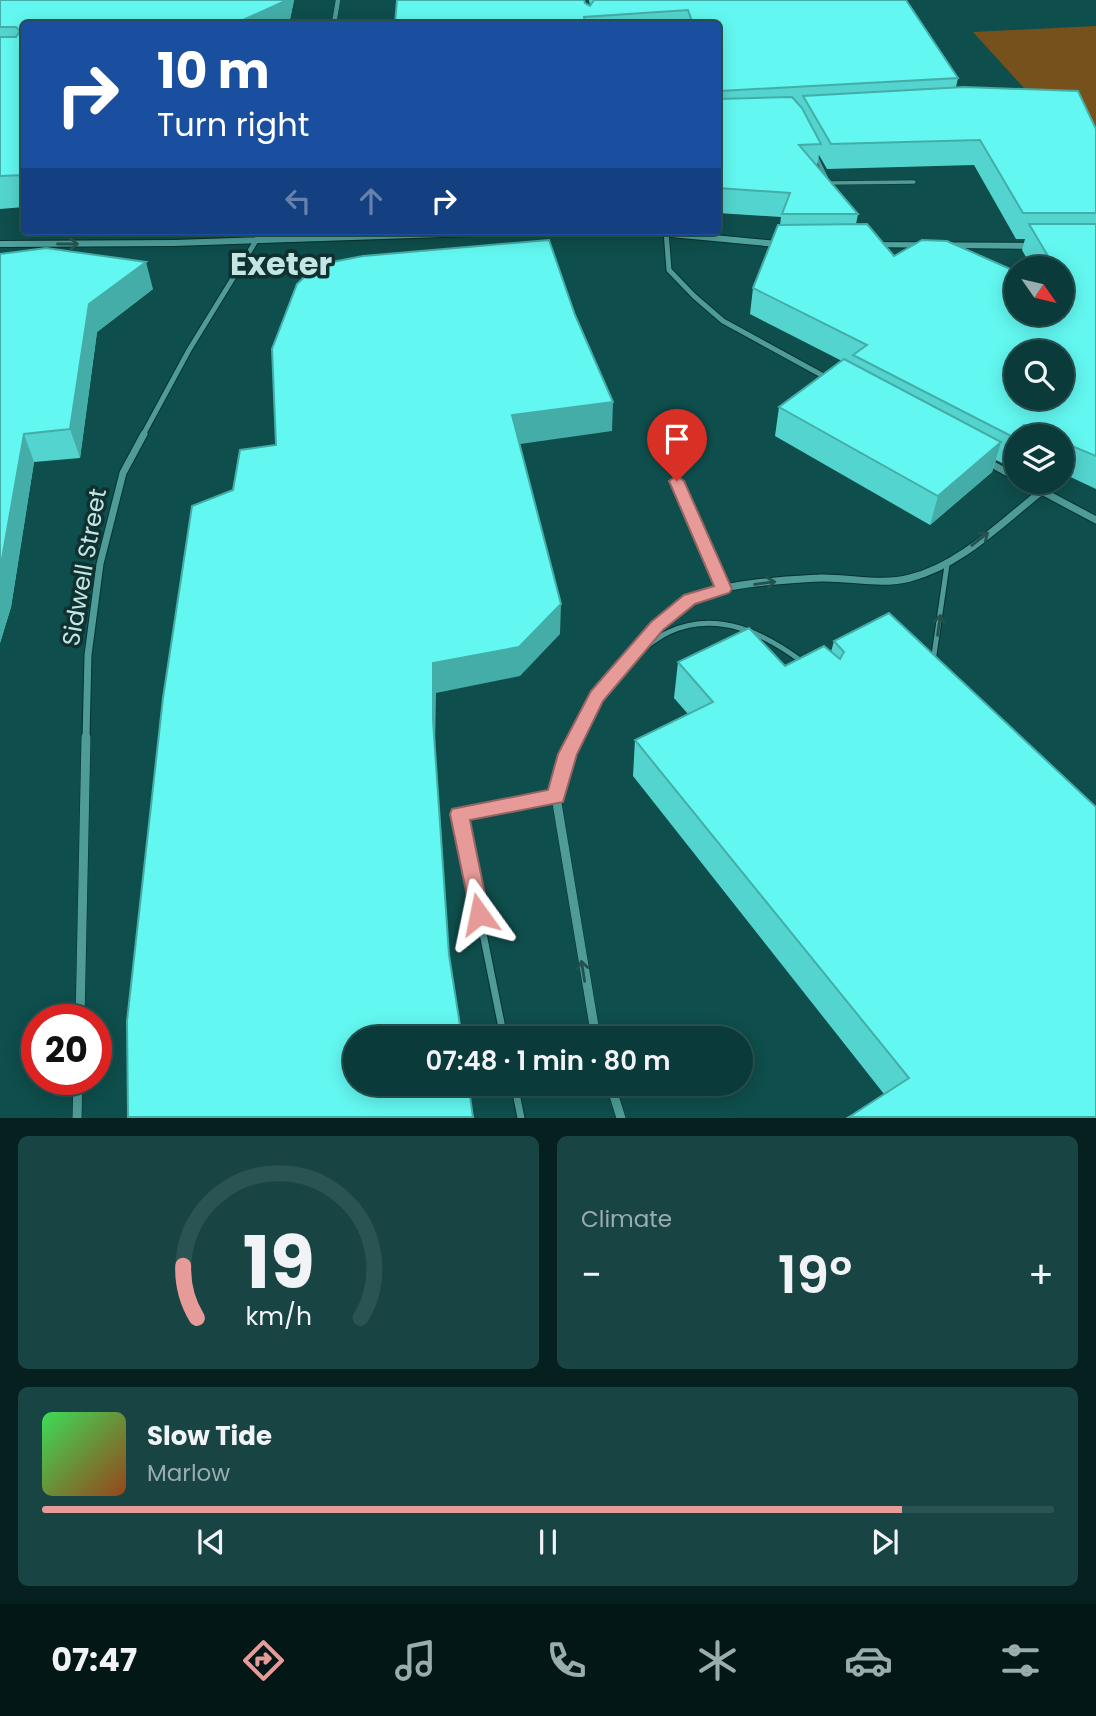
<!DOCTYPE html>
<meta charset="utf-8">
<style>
body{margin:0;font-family:Poppins,sans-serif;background:#184544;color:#f1f3f6;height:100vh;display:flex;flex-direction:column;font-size:26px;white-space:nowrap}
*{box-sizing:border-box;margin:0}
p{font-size:23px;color:#99adae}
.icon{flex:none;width:38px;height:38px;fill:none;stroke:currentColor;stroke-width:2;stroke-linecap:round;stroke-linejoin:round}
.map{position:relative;height:1118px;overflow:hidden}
.details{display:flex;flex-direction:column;gap:18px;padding:18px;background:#06201f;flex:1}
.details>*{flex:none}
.hud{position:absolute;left:21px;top:21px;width:700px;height:214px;border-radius:7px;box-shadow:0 4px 18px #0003,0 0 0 2px #2a5453;background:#1a4fa0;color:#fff;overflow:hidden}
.needle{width:46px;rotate:124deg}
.buttons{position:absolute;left:1004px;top:256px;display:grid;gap:14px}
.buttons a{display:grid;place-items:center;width:70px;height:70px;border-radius:50%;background:#0a3a39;box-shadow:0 4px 18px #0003,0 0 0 2px #2a5453;font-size:35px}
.speed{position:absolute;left:21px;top:1004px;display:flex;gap:14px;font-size:35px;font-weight:700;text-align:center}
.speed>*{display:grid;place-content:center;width:91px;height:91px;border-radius:50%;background:#0a3a39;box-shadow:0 4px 18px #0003,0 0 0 2px #2a5453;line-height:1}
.speed .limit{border:10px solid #d22;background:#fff;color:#111}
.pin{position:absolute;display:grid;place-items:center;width:60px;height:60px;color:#fff;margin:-72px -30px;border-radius:50% 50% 50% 0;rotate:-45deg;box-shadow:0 0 7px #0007}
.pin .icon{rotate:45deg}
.me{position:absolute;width:77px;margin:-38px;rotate:348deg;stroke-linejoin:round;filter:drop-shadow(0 0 5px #0008)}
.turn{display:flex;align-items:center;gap:24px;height:147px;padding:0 21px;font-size:32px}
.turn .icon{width:91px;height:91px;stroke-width:2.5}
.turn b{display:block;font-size:49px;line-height:60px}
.lanes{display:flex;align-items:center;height:66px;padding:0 21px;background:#0003;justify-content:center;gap:35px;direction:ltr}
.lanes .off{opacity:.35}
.big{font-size:52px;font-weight:600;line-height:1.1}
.details .tile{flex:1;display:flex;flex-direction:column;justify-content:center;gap:10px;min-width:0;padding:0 24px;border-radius:10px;background:#184544}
.details .dial{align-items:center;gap:0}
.dial svg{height:182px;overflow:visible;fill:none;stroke:#2a5453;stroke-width:7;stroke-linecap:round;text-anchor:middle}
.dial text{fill:#f1f3f6;stroke:none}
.song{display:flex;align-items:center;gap:21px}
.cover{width:84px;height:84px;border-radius:10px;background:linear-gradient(135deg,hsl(130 70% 55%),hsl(20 70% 35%))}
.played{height:7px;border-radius:4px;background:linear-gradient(90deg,#e69b98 85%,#2a5453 85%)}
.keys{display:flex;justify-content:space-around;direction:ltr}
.heat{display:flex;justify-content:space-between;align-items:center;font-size:38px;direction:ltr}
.details .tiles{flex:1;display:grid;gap:18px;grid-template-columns:1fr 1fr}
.tile:last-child{grid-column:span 2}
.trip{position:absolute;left:343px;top:1026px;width:410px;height:70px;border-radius:35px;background:#0a3a39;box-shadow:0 4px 18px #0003,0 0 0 2px #2a5453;font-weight:600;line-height:70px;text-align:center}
.tab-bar{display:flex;height:112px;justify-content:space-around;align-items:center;background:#041717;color:#99adae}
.tab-bar .icon{width:49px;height:49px}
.tab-bar .selected{color:#e69b98}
.tab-bar b{font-size:32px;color:#f1f3f6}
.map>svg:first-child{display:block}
.green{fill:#77511b}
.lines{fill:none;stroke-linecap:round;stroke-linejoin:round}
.lane-far2-casing{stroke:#053230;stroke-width:4.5}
.lane-far1-casing{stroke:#053230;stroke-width:7}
.lane-casing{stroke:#053230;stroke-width:9}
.street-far3-casing{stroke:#053230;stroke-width:5}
.street-far2-casing{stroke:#053230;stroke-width:7}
.street-far1-casing{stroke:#053230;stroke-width:9}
.street-casing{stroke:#053230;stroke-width:10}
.secondary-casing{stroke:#053230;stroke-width:2}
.lane-far2{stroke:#4e9b97;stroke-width:3.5}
.lane-far1{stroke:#4e9b97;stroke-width:5}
.lane{stroke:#4e9b97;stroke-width:7}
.street-far3{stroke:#4e9b97;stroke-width:4.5}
.street-far2{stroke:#4e9b97;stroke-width:5}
.street-far1{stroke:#4e9b97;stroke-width:7}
.street{stroke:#4e9b97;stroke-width:9}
.secondary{fill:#4fa29e;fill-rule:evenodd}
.wall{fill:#54d4ce;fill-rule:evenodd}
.shaded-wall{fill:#45ada8}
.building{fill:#62f7f0;stroke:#45ada8;stroke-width:2;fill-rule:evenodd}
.oneway{stroke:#265956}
.oneway2{stroke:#23514e}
.route{fill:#e69b98;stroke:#966563;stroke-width:2}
.labels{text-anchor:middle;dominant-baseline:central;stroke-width:7;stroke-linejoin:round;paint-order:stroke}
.street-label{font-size:24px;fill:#c2e6e4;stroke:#10312f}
.far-town-label{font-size:32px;font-weight:bold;fill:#c2e6e4;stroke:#10312f}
</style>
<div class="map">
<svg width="1096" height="1118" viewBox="0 0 1096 1118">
<rect width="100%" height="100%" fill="#0e4e4c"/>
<!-- green -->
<path class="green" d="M1096 26V129L1035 105 1023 87 973 32Z"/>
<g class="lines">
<defs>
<path id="lane-far2" d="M816 156 829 183 914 182"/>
<g id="lane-far1">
<path d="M677 481 724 589"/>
<path d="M628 659C642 651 654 639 669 632 718 610 764 633 804 663"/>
<path d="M933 662 947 565"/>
</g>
<g id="lane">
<path d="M504 1038 459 814 556 797"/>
<path d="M514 1083 521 1118"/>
</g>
<path id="street-far3" d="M334 24 338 0"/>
<g id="street-far2">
<path d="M666 231 669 270 694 296 723 321 829 379"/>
<path d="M143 435 189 350 262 231"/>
</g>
<g id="street-far1">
<path d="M988 462 1017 478"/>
<path d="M1023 481 1096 520"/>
<path d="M86 738 88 655 100 564 123 473 144 434"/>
<path d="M576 738C583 724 589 709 597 696 616 668 660 617 689 600 718 583 786 580 820 578 850 577 880 586 910 578 961 565 1001 523 1042 491"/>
</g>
<g id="street">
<path d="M577 737 568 754 556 797 596 1038"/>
<path d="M80 1020 86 737"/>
<path d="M610 1083 621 1118"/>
<path d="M77 1118 78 1080"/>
</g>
<g id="secondary">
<path d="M435 231H534L529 234 174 246 0 247V241L174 240Z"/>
<path d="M634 231H672L787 242 792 245 787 248 639 234Z"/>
<path d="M866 242 1042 243 1047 246 1042 249 862 247V243Z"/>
</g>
</defs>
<!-- lane-far2 casing -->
<use href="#lane-far2" class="lane-far2-casing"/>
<!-- lane-far1 casing -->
<use href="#lane-far1" class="lane-far1-casing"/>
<!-- lane casing -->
<use href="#lane" class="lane-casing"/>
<!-- street-far3 casing -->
<use href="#street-far3" class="street-far3-casing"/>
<!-- street-far2 casing -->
<use href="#street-far2" class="street-far2-casing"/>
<!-- street-far1 casing -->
<use href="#street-far1" class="street-far1-casing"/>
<!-- street casing -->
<use href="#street" class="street-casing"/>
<!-- secondary casing -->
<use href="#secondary" class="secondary-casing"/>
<!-- lane-far2 -->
<use href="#lane-far2" class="lane-far2"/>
<!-- lane-far1 -->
<use href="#lane-far1" class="lane-far1"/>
<!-- lane -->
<use href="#lane" class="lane"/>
<!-- street-far3 -->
<use href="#street-far3" class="street-far3"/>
<!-- street-far2 -->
<use href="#street-far2" class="street-far2"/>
<!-- street-far1 -->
<use href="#street-far1" class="street-far1"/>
<!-- street -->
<use href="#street" class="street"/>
<!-- secondary -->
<use href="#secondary" class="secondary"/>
</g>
<!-- wall -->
<g class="wall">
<path d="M0 0H294L289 24H24V207L0 209Z"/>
<path d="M589 0H906L958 78 956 87 1096 129V489L1062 473V436H1017V453L1015 452 1002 463 996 460 992 472 930 525 775 436 779 407 842 361 750 314 753 288 780 225 781 217 718 213V24H395L585 3 590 6ZM819 155 827 169 974 165 1016 239H1025L1022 250 1032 268H1062V313L894 256 856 224 858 214 817 166Z"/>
<path d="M0 254 153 289 97 332 80 458 34 462 11 607 0 643Z"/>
<path d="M889 613 1096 1117 884 1094 633 776 635 740 688 714 674 698 678 662 785 666 831 652 834 641Z"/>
</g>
<!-- shaded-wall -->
<g class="shaded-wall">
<path d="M284 0H294L289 24H244L243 20Z"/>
<path d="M146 262 153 289 97 332 80 458 70 429 89 304Z"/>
<path d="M613 402 612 431 513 445 512 415Z"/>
<path d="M1024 425 1020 436H1017V447L1015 452 1002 463 1011 436Z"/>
<path d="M24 434 34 462 11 607 0 643V570Z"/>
<path d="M1001 442 992 472 930 525 938 496Z"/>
<path d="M561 604 560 634 520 676 436 693 435 750 452 982 433 720V663Z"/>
</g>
<!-- building -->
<g class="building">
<path d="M0 0H284L283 2 243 20 245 24H24V175L0 176V37H16L20 31 16 27H0Z"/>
<path d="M397 0H584L585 3 590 6 594 0H906L958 78 720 91 718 94V24H693L688 10 584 17 585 24H395Z"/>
<path d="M964 87 1078 91 1096 129V213H1023L980 140 831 144 803 96Z"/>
<path d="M792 97 802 108 821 144 799 145 858 214H782L790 193 718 188V115H721L718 99Z"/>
<path d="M867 224 894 256 922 240 947 241 1017 272V313H1062V293L1072 298 1062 280V268H1055L1029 224H1096V456L1062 442V436H1049L1024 425 1011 436 853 355 867 345 753 288 778 225ZM1017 352H1062V397H1017Z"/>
<path d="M549 240 575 315 613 402 512 415 561 604 519 647 433 663V720L449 955 462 1038H355V1083H468L473 1117H128L127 1021 163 698 192 506 233 490 240 450 276 445 272 349 297 284 317 265 363 256Z"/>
<path d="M46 248 146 262 89 304 70 429 24 434 0 570V254Z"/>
<path d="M844 359 1001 442 938 496 779 407Z"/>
<path d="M889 613 1096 807V1117H849L909 1078 635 740 713 702 678 662 749 628 785 666 824 646 840 659 844 652 834 641Z"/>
</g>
<!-- one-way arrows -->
<defs><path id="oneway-shaft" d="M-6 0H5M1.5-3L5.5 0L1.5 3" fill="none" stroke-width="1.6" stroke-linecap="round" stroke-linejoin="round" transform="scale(1.75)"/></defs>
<use class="oneway" href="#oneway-shaft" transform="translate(68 244)"/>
<g class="oneway2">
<use href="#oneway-shaft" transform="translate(980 539) rotate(-38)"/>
<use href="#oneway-shaft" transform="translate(765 583) rotate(-7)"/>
<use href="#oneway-shaft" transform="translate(939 625) rotate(-82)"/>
<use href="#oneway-shaft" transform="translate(583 971) rotate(-99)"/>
</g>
<!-- route -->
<path class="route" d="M677 476 684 481 732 589 729 593 695 604 663 630 603 701 577 754 563 802 470 820 489 914 486 920 479 923 472 920 450 814 452 809 548 790 558 754 591 691 651 622 684 595 714 586 669 481Z"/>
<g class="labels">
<!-- street labels -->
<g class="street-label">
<text transform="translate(84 567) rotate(-80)">Sidwell Street</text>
</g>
<!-- far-town labels -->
<g class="far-town-label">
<text x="281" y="263">Exeter</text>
</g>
</g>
</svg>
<div class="buttons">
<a><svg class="needle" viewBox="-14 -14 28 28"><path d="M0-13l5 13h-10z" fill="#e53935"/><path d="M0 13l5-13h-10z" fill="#99adae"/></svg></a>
<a><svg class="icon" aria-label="search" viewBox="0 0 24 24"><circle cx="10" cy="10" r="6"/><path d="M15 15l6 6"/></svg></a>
<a><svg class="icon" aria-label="layers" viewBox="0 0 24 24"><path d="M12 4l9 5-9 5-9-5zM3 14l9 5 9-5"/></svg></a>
</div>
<div class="speed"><div class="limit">20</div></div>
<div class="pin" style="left:677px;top:481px;background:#d93025"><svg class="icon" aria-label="arrive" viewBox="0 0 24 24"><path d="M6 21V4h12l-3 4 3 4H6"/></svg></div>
<svg class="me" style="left:479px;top:914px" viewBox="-20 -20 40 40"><path d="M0-17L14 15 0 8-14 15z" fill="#e69b98" stroke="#fff" stroke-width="4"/></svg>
<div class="trip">07:48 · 1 min · 80 m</div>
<div class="hud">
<div class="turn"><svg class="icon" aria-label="right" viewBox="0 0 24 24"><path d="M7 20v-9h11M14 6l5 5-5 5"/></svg><div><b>10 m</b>Turn right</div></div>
<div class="lanes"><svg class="icon off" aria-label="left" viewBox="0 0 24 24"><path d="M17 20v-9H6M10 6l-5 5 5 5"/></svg><svg class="icon off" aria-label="ahead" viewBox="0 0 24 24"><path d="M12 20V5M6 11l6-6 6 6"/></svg><svg class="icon" aria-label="right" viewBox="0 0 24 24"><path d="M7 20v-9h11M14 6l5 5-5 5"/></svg></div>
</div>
</div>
<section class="details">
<div class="tiles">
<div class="tile dial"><svg viewBox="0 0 100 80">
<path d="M14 69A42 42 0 1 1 86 69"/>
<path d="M14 69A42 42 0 0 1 8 46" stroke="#e69b98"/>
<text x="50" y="56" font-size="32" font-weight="700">19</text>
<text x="50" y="72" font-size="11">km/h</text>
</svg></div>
<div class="tile"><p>Climate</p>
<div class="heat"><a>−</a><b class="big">19°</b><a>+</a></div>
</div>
<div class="tile">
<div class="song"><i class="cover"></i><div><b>Slow Tide</b><p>Marlow</p></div></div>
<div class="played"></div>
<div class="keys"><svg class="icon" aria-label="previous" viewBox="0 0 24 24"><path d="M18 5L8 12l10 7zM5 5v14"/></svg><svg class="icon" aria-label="pause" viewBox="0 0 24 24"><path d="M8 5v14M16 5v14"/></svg><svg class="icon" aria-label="next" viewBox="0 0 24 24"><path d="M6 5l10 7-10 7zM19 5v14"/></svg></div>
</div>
</div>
</section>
<nav class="tab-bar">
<b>07:47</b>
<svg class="icon selected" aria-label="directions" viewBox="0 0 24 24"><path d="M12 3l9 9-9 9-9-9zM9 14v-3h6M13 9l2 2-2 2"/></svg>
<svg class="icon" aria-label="music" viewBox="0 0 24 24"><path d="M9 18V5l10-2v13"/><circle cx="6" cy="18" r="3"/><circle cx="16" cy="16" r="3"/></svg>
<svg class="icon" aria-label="phone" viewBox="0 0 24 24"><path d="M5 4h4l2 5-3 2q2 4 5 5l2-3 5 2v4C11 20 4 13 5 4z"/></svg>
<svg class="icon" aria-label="climate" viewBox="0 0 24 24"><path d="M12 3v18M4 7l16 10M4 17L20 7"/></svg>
<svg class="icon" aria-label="car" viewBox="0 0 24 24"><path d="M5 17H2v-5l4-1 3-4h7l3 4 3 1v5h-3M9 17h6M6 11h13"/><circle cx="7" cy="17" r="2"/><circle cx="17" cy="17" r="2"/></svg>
<svg class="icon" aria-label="filters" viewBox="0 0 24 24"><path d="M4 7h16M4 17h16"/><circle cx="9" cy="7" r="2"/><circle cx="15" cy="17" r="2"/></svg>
</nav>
